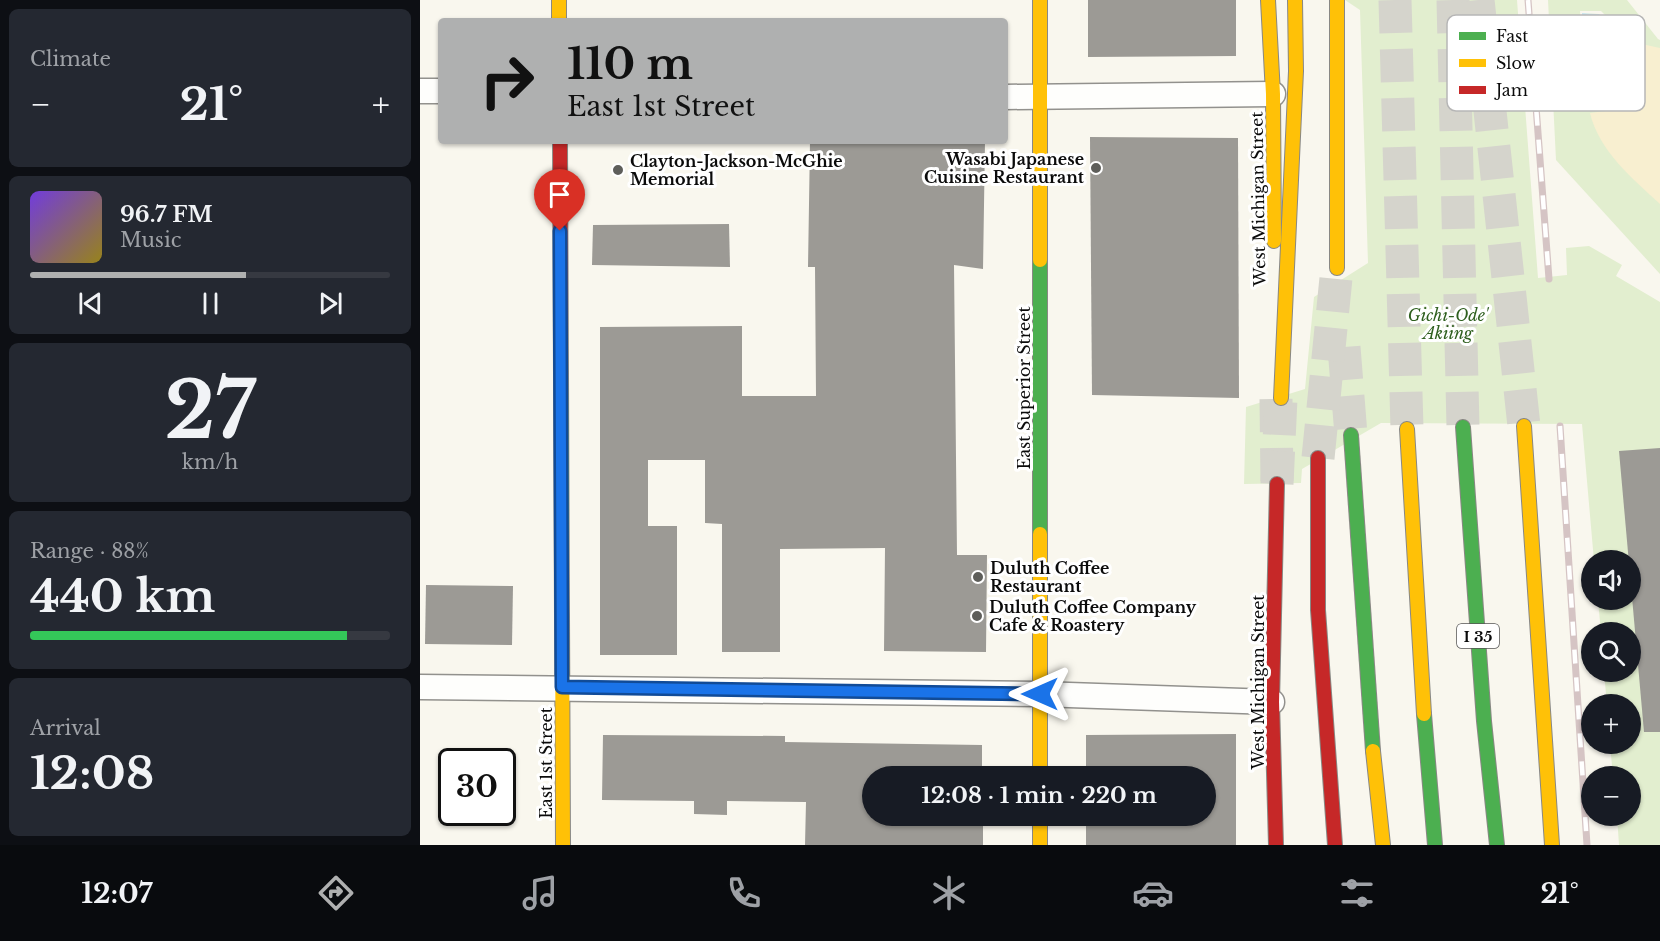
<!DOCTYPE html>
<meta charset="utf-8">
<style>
body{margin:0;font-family:"Libre Baskerville",serif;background:#242831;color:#f1f3f6;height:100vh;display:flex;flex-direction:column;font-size:22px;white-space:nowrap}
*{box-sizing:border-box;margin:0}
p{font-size:20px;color:#9ea1a6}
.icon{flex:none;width:33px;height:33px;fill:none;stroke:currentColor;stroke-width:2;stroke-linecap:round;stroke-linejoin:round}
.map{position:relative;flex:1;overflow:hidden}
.sheet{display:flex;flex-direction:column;gap:9px;padding:9px;background:#0d0f14;width:420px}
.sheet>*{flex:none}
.guide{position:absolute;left:18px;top:18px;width:570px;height:126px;border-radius:6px;box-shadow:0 2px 4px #0004;background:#afb0b0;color:#111;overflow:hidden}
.controls{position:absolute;left:1161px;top:550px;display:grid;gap:12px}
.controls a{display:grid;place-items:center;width:60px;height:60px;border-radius:50%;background:#171b24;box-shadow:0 2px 4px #0004;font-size:30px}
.speed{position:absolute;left:18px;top:748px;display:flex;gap:12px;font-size:30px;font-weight:700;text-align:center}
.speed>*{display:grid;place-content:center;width:78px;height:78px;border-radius:50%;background:#171b24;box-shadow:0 2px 4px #0004;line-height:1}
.speed .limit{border:3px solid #111;border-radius:9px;background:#fff;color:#111}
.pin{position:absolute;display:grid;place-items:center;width:51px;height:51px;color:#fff;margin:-62px -26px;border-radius:50% 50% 50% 0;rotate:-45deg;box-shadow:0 0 6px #0007}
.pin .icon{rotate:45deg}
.me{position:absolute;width:66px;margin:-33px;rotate:270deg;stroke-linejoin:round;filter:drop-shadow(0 0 4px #0008)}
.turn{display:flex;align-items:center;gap:21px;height:126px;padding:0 30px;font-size:27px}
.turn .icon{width:78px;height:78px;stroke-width:2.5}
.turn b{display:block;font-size:42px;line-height:51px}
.big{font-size:45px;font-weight:700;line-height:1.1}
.sheet .tile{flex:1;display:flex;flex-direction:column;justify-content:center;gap:9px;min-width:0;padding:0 21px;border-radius:9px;background:#242831}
.sheet .dial{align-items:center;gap:0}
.dial b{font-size:78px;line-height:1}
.song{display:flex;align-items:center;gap:18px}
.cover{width:72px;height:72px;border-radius:9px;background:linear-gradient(135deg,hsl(260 70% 55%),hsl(50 70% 35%))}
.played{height:6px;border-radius:3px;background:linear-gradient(90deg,#afb0b0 60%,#363941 60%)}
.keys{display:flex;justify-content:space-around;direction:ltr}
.heat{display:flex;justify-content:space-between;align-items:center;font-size:33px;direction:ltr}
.charge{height:9px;border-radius:4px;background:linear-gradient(90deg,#34c759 88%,#363941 0)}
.trip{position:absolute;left:442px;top:766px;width:354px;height:60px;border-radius:30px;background:#171b24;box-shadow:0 2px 4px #0004;font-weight:700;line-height:60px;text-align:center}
.tabs{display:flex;height:96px;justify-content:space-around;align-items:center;background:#090b0e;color:#9ea1a6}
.tabs .icon{width:42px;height:42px}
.tabs .current{color:#afb0b0}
.tabs b{font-size:27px;color:#f1f3f6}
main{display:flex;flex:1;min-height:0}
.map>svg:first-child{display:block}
.green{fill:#e2eecf}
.sand{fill:#f8efd0}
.water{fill:#c6e4f2}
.pier{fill:#f9f7ee}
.building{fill:#9c9a95}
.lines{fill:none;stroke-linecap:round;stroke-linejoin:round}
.secondary-tunnel{stroke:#d5d4cc;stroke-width:33;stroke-dasharray:33 16;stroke-linecap:butt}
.highway-tunnel{stroke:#d5d4cc;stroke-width:33;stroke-dasharray:33 16;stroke-linecap:butt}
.street-casing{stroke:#92918d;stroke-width:27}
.fast-casing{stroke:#898884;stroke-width:16}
.slow-casing{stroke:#898884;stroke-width:16}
.jam-casing{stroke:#898884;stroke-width:16}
.street{stroke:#fefefc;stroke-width:24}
.fast{stroke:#4caf50;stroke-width:14}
.slow{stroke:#ffc107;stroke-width:14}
.jam{stroke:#c62828;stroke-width:14}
.rail-casing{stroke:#d5c4c4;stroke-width:7}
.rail{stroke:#fff;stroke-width:4.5;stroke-dasharray:14;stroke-linecap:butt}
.route-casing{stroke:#114b97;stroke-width:15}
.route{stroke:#1a73e8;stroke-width:10}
.poi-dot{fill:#5e5e5a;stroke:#fff;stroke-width:2}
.labels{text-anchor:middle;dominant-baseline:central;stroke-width:6;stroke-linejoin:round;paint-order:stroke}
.shield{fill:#fff;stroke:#545454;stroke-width:1.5}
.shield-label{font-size:15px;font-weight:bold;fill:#0b0b0b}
.poi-label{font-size:16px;font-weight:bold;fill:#0b0b0b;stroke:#fff;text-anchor:start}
.street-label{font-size:16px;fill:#0b0b0b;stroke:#fff}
.park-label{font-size:16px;font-style:italic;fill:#2e5f1e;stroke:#fff}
.key{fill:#fff;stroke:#b6b6b6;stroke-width:1.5}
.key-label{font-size:16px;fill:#0b0b0b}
</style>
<main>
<section class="sheet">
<div class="tile"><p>Climate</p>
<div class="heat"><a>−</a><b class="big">21°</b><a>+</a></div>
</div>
<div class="tile">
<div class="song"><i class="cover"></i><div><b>96.7 FM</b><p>Music</p></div></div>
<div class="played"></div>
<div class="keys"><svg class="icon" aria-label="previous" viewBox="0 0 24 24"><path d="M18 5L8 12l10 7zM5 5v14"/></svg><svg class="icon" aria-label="pause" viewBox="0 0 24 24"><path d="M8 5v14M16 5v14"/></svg><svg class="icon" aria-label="next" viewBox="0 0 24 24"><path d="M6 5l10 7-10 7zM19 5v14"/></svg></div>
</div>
<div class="tile dial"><b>27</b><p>km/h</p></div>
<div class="tile"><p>Range · 88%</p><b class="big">440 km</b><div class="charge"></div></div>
<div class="tile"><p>Arrival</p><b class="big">12:08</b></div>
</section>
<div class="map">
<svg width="1240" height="845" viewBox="0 0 1240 845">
<rect width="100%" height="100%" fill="#f9f7ee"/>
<!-- green -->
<g class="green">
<path d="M925 0H1097L1118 278 1147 275 1146 248 1169 246 1202 265 1196 276 1240 302V845H1199L1197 816H1210V777H1193L1190 744H1210V705H1187L1184 672H1210V633H1181L1178 600H1210V561H1174L1162 424 961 423 882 469 881 483 824 484 826 407 885 389 894 297 948 263 940 10Z"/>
<path d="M1128 0H1210L1240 37V274L1136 160Z"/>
</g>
<!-- sand -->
<path class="sand" d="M1208 41 1240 48V204C1213 179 1179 151 1170 113L1208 108 1221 85 1222 71 1203 57Z"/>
<!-- water -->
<path class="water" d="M1162 13 1179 14 1208 41 1203 57 1178 60 1165 55Z"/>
<!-- pier -->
<g class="pier">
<path d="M1207 0H1240V40L1238 39Z"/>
<path d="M1160 11H1181L1211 41H1208L1179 14 1162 13 1165 55 1178 60 1203 57 1205 59 1177 63 1163 57Z"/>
</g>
<!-- building -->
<g class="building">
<path d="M668 0H816V56L668 57Z"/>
<path d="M670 137 818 138 819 398 672 395Z"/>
<path d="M390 141H565L563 269 534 265 537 555H567L566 652 464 651 465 548 360 549V652H302V524L285 523V460H228V526H257V655H180V327L322 326V396H396L395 267H388Z"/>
<path d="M309 224 310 267 172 265 173 225Z"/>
<path d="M1240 448V732H1224L1199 451Z"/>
<path d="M6 585 93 586 92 645 5 644Z"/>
<path d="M816 734V845H666V816H786V777H666V735Z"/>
<path d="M183 735 365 736V742L562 745V777H453V816H563V845H385L386 802 307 801V815L274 814V801L182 800Z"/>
</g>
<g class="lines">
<!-- secondary-tunnel -->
<path class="secondary-tunnel" d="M856 399 857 484"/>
<!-- highway-tunnel -->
<g class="highway-tunnel">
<path d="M975 0 987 429"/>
<path d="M1033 0 1043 427"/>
<path d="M1058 0 1104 426"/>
<path d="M924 347 931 435"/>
<path d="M898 458 917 268"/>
<path d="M857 484 861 398"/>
</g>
<defs>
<g id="street">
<path d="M0 91H21"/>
<path d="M585 97 853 94"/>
<path d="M0 687 620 694 852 702"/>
</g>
<g id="fast">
<path d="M620 260V534"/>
<path d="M141 375 142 617"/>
<path d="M1043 427 1064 721 1077 845"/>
<path d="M931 435 953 751"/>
<path d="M1004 714 1015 845"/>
</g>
<g id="slow">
<path d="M139 0V21"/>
<path d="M620 0V260"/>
<path d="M848 0 853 94 854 241"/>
<path d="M917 0V268"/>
<path d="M861 398 876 71 875 0"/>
<path d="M1104 426 1132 845"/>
<path d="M987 429 1004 714"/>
<path d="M620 534V777"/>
<path d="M142 617 143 845"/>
<path d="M953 751 963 845"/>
<path d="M620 816V845"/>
</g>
<g id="jam">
<path d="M140 141 141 375"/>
<path d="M898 458V610L915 845"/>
<path d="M856 845 852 702 857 484"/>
</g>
</defs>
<!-- street casing -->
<use href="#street" class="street-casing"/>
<!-- fast casing -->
<use href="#fast" class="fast-casing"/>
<!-- slow casing -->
<use href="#slow" class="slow-casing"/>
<!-- jam casing -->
<use href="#jam" class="jam-casing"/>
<!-- street -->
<use href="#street" class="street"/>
<!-- fast -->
<use href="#fast" class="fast"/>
<!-- slow -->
<use href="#slow" class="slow"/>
<!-- jam -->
<use href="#jam" class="jam"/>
<defs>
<g id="rail">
<path d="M1108 0 1129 279"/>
<path d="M1140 426 1167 845"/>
</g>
</defs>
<!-- rail casing -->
<use href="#rail" class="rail-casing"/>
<!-- rail -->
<use href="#rail" class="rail"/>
</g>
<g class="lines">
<defs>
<path id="route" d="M140 231 142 687 620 694"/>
</defs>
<!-- route casing -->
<use href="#route" class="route-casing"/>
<!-- route -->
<use href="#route" class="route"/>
</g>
<!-- markers -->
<g class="poi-dot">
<circle cx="676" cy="168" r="6"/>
<circle cx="198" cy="170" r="6"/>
<circle cx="558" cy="577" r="6"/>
<circle cx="557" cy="616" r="6"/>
</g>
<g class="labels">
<!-- shield labels -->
<rect class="shield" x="1037" y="624" width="42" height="24" rx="4.5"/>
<g class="shield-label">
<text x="1058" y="636">I 35</text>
</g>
<!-- poi labels -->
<g class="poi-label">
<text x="664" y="159" text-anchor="end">Wasabi Japanese<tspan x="664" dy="18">Cuisine Restaurant</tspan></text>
<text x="210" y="161">Clayton-Jackson-McGhie<tspan x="210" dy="18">Memorial</tspan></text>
<text x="570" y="568">Duluth Coffee<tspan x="570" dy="18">Restaurant</tspan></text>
<text x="569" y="607">Duluth Coffee Company<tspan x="569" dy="18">Cafe &amp; Roastery</tspan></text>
</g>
<!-- street labels -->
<g class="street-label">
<text transform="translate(838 199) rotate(-91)">West Michigan Street</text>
<text transform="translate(604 388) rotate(-90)">East Superior Street</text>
<text transform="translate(838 682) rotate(-90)">West Michigan Street</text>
<text transform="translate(126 763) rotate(-90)">East 1st Street</text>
</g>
<!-- park labels -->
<g class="park-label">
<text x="1028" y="315">Gichi-Ode'<tspan x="1028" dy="18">Akiing</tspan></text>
</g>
</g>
<!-- legend -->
<rect x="1027" y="15" width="198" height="96" rx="9" class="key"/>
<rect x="1039" y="32" width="27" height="8" fill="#4caf50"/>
<rect x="1039" y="59" width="27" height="8" fill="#ffc107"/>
<rect x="1039" y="86" width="27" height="8" fill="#c62828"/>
<g class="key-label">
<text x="1076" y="42">Fast</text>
<text x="1076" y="69">Slow</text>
<text x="1076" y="96">Jam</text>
</g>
</svg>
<div class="controls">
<a><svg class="icon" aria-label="sound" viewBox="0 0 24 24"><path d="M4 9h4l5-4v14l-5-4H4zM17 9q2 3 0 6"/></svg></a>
<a><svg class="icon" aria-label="search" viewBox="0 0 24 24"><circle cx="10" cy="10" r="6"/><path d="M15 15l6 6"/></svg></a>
<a>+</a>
<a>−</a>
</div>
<div class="speed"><div class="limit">30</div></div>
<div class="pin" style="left:140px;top:231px;background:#d93025"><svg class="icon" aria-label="arrive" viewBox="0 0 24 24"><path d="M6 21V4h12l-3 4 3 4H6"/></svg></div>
<svg class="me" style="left:620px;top:694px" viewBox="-20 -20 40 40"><path d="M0-17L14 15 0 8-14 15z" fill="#1a73e8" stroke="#fff" stroke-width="4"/></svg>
<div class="trip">12:08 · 1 min · 220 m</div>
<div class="guide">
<div class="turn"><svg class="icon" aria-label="right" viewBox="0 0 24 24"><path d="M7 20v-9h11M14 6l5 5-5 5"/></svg><div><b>110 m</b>East 1st Street</div></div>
</div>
</div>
</main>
<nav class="tabs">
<b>12:07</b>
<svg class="icon current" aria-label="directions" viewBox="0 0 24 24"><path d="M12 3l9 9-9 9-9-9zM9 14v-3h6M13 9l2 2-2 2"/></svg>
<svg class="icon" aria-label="music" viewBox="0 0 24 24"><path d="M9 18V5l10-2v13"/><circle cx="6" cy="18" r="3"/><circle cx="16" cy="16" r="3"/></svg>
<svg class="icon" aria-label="phone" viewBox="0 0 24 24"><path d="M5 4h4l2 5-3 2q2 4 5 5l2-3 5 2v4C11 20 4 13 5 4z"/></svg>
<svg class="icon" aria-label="climate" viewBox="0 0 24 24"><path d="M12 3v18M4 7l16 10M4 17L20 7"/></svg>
<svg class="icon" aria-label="car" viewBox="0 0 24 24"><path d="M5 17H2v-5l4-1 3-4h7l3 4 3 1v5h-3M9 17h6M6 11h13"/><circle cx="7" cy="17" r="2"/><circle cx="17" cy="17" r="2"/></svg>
<svg class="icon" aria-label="filters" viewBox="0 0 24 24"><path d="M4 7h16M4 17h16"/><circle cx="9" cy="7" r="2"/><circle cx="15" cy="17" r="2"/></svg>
<b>21°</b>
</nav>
